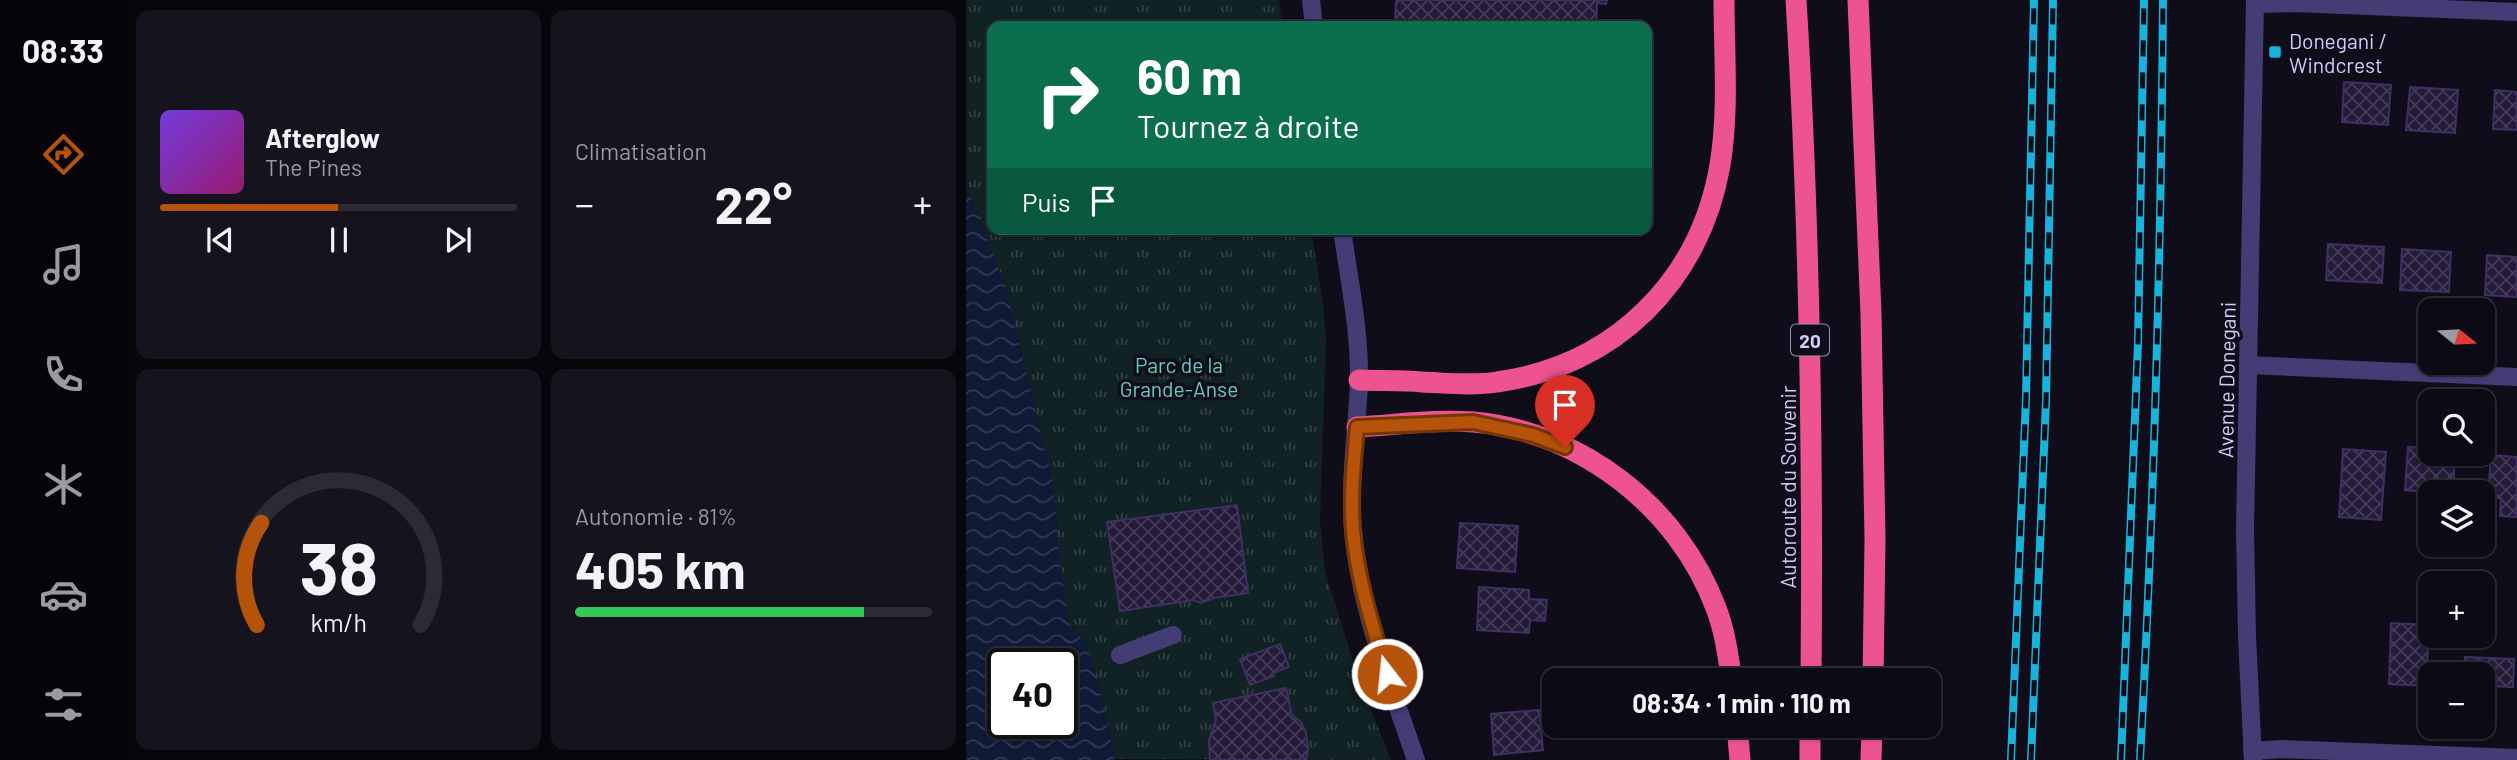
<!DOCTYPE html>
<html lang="fr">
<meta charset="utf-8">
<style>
body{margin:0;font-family:Barlow,sans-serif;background:#15131d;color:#f1f3f6;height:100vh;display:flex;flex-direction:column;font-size:26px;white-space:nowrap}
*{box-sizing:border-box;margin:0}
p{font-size:23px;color:#9a9aa0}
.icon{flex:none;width:38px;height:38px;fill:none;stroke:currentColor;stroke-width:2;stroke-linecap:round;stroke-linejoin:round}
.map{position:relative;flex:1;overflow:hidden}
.side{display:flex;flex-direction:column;gap:10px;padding:10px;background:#07060b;width:840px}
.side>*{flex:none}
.hud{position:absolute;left:21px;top:21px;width:665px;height:214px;border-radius:14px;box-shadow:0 2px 5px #0004,0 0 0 2px #2c2b34;background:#0b6e4f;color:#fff;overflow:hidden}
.needle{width:46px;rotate:108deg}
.buttons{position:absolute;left:1452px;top:298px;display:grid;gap:14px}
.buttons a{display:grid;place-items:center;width:77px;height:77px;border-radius:14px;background:#0c0a14;box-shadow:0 2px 5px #0004,0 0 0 2px #2c2b34;font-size:35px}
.speed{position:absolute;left:21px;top:648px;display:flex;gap:14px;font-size:35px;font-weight:700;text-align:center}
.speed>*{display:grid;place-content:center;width:91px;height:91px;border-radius:50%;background:#0c0a14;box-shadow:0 2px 5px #0004,0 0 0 2px #2c2b34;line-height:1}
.speed .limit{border:4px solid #111;border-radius:10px;background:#fff;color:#111}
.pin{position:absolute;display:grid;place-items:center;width:60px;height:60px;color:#fff;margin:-72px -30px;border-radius:50% 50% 50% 0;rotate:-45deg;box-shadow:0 0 7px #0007}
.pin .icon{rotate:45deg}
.me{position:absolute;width:77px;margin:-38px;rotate:344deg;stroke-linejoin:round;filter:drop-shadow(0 0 5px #0008)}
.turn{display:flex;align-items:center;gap:24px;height:147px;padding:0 35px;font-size:32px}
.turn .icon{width:91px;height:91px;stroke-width:2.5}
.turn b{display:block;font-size:49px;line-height:60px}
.then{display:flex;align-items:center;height:66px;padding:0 35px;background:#0003;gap:14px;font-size:26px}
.big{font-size:52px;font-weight:700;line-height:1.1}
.side .widget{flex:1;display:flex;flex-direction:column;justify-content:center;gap:10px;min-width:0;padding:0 24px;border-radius:14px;background:#15131d}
.side .dial{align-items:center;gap:0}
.dial svg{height:182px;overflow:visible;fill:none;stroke:#2c2b34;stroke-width:7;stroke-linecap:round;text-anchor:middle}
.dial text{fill:#f1f3f6;stroke:none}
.song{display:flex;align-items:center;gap:21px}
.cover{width:84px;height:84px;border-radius:10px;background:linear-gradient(135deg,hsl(260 70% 55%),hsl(320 70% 35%))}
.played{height:7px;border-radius:4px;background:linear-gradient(90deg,#b45309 50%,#2c2b34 50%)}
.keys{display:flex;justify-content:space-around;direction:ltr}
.heat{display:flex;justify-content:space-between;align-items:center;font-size:38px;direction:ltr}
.charge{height:10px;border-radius:5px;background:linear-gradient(90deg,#34c759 81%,#2c2b34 0)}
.side .tiles{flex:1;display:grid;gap:10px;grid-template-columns:repeat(2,1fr)}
.trip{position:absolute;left:576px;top:668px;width:399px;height:70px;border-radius:14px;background:#0c0a14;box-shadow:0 2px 5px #0004,0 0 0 2px #2c2b34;font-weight:700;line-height:70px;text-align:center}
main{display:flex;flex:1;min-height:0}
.menu{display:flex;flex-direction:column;width:126px;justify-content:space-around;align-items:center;background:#050408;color:#9a9aa0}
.menu .icon{width:49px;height:49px}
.menu .active{color:#b45309}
.menu b{font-size:32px;color:#f1f3f6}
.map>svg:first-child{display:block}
.park{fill:url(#park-tufts)}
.water{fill:url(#water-waves);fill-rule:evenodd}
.building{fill:url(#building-cross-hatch);stroke:#3f2f63;stroke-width:2}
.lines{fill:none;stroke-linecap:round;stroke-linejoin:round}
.minor{stroke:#443c75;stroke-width:18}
.highway{stroke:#ed538e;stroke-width:21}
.rail-casing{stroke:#17b3da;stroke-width:8}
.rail{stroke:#100d1a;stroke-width:5;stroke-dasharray:16;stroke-linecap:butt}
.route-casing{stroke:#753606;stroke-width:18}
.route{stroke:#b45309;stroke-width:12}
.poi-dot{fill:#17b3da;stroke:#100d1a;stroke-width:2.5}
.labels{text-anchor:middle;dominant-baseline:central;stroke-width:7;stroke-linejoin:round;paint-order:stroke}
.shield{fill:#100d1a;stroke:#9a92b7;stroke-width:2}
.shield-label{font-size:19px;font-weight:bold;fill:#d5cbfa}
.poi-label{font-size:21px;fill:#d5cbfa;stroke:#100d1a;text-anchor:start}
.park-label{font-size:21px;fill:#61d0c0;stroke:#100d1a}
.street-label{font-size:21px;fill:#d5cbfa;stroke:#100d1a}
</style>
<main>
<nav class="menu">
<b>08:33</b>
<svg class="icon active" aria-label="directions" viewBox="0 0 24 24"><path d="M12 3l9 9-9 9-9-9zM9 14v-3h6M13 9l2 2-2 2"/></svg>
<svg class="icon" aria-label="music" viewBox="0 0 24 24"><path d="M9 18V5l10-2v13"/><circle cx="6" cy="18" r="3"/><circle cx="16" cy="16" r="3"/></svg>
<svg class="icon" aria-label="phone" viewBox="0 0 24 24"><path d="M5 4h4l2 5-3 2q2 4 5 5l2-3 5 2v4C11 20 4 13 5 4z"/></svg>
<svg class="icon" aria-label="climate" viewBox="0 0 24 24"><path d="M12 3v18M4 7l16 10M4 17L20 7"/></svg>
<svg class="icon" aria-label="car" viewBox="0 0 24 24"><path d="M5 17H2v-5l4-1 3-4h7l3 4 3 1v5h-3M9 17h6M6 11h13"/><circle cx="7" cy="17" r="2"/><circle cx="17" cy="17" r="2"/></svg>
<svg class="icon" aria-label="filters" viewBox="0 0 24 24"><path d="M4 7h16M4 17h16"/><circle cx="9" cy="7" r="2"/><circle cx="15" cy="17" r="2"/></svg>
</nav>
<section class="side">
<div class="tiles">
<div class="widget">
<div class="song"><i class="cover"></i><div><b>Afterglow</b><p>The Pines</p></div></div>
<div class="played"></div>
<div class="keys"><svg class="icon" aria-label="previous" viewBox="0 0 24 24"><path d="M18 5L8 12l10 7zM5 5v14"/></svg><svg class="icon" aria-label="pause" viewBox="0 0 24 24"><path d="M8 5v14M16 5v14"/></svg><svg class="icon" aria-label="next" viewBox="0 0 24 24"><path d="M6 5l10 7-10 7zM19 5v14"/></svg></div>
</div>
<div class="widget"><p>Climatisation</p>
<div class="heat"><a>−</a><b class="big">22°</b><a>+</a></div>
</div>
<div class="widget dial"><svg viewBox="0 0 100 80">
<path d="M14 69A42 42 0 1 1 86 69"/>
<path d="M14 69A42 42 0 0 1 16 24" stroke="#b45309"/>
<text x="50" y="56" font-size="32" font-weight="700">38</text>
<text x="50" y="72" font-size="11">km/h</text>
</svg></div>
<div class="widget"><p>Autonomie · 81%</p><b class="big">405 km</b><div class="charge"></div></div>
</div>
</section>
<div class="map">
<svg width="1551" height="760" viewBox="0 0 1551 760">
<defs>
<pattern id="park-tufts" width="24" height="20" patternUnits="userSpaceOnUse" patternTransform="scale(1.75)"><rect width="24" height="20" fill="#102224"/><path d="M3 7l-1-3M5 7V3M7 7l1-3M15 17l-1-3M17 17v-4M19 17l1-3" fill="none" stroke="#324145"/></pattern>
<pattern id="water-waves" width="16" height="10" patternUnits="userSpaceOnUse" patternTransform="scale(1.75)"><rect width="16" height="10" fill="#0f1a37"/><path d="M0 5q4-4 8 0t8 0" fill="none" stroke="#313a55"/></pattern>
<pattern id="building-cross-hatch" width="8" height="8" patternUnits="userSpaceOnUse" patternTransform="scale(1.75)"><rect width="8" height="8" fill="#241b39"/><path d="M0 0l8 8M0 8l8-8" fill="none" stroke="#433b57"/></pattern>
</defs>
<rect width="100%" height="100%" fill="#100d1a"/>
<!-- park -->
<path class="park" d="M0 0H313L316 26H26V229H345L357 304 360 342 354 521 359 571 392 677 425 760 149 759 132 681 120 644 102 622 92 544 88 487 38 282 0 185Z"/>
<!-- water -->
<path class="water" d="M0 185 38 282 88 487 92 544 102 622 120 644 132 681 149 760H0ZM37 663H96V723H37Z"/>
<!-- building -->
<g class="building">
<path d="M430 0H641L640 4 631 3 630 26H502L429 22Z"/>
<path d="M1378 82 1425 85 1422 125 1376 122Z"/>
<path d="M1444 87 1492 90 1489 133 1440 130Z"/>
<path d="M1529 90 1551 92V130L1527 129Z"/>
<path d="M1362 244 1418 247 1416 283 1360 280Z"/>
<path d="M1436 249 1485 252 1483 292 1434 290Z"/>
<path d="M1521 255 1551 257V297L1519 295Z"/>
<path d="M1442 447 1465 448V453H1489L1487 492H1465V514L1458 513 1460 492 1439 490Z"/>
<path d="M1377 449 1420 452 1415 520 1373 517Z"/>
<path d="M1525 455 1551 457V517L1534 516 1535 498H1522Z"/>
<path d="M271 505 282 593 248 598 235 603 227 600 154 611 141 522Z"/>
<path d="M494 523 552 526 549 572 491 568Z"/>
<path d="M513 587 563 590V599L581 600 579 621 564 620 563 633 511 630Z"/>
<path d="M1425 623 1463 625 1460 686 1423 684Z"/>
<path d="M314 644 323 667 307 673 308 676 284 685 274 659Z"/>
<path d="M1499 657 1548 659 1547 687 1517 686V674H1498Z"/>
<path d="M320 688 326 715 335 722 340 732 342 749 340 760H244L243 740 250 720 247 703Z"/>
<path d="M573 710 577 750 528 755 525 714Z"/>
</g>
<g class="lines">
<!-- minor -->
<g class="minor">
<path d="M345 0 348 26"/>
<path d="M1289 4 1328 3 1551 12"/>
<path d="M376 229C383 280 394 331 393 382 391 431 383 481 387 530 394 609 425 686 450 760"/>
<path d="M1283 365 1551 377"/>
<path d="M154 655 207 635"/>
<path d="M1286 751 1316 749 1551 758"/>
<path d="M1287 760 1281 636 1279 529 1289 0"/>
</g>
<!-- highway -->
<g class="highway">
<path d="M830 0C844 227 847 454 845 681"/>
<path d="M892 0 905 314 909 539 907 681"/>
<path d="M393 380C414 381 435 380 456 382 481 383 506 386 531 382 648 366 734 282 754 165 763 111 758 54 758 0"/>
<path d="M391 427C429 425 470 419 508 422 616 432 712 507 750 608 759 631 762 656 766 681"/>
<path d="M771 726 774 760"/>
<path d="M844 760V726"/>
<path d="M905 760 906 726"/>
</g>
<defs>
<g id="rail">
<path d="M1045 760 1060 398 1068 0"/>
<path d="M1065 760 1080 401 1087 0"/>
<path d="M1155 760 1172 343 1178 0"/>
<path d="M1174 760C1188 507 1195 254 1197 0"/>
</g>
</defs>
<!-- rail casing -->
<use href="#rail" class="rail-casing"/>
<!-- rail -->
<use href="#rail" class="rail"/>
</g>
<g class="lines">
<defs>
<path id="route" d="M421 674C407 627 391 579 387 530 384 496 388 462 391 427L507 422 567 435 599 447"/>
</defs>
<!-- route casing -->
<use href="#route" class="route-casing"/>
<!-- route -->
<use href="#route" class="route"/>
</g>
<!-- markers -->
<rect class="poi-dot" x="1302" y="45" width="14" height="14" rx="3.5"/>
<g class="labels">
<!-- shield labels -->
<rect class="shield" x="825" y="324.5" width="38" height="31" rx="5"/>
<g class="shield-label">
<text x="844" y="340">20</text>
</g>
<!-- poi labels -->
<g class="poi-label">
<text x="1323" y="40">Donegani /<tspan x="1323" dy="24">Windcrest</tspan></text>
</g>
<!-- park labels -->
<g class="park-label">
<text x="213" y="364">Parc de la<tspan x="213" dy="24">Grande-Anse</tspan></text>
</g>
<!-- street labels -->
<g class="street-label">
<text transform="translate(1260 380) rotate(-89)">Avenue Donegani</text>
<text transform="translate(821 487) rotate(-90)">Autoroute du Souvenir</text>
</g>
</g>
</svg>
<div class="buttons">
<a><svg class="needle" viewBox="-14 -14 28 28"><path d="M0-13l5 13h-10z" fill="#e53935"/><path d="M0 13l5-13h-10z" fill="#9a9aa0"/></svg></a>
<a><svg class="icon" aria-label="search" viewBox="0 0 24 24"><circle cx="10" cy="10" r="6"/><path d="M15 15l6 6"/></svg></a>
<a><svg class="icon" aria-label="layers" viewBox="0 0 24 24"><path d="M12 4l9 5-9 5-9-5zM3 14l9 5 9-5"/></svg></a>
<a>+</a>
<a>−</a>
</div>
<div class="speed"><div class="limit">40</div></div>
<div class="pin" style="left:599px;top:447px;background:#d93025"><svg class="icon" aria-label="arrive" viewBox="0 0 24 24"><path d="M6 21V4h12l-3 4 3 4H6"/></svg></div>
<svg class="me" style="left:421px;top:674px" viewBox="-20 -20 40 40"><circle r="17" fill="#b45309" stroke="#fff" stroke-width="3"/><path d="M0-11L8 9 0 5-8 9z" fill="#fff"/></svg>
<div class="trip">08:34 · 1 min · 110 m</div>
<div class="hud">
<div class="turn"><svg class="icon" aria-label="right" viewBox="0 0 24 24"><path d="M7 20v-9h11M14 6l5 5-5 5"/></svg><div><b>60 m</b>Tournez à droite</div></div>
<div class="then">Puis<svg class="icon" aria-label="arrive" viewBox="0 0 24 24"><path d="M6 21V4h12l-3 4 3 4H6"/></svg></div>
</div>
</div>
</main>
